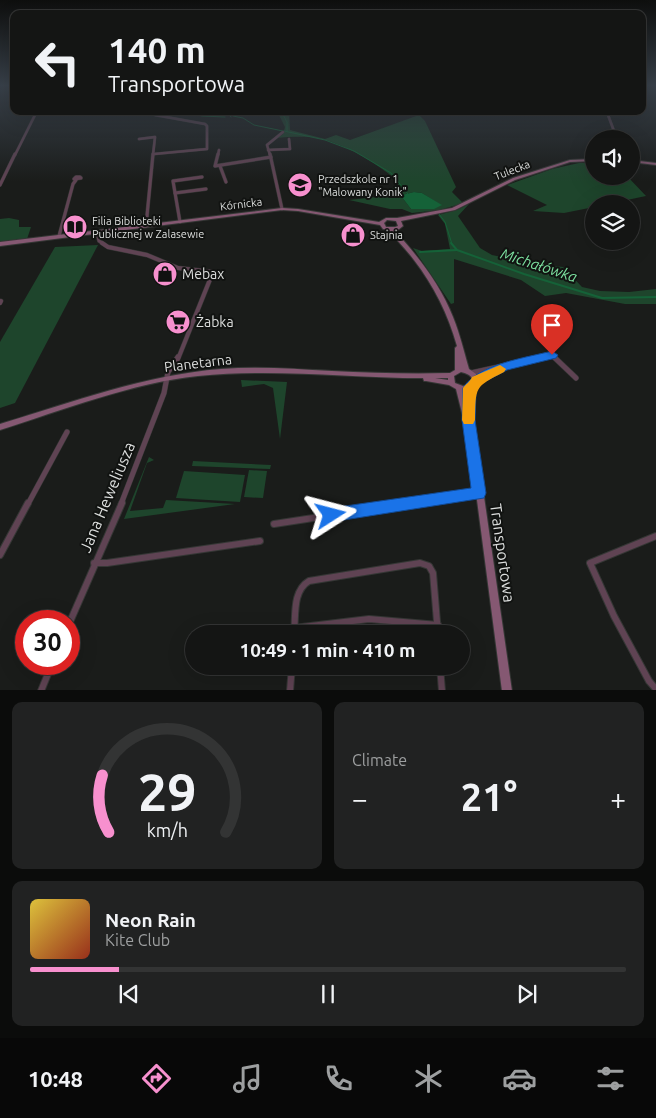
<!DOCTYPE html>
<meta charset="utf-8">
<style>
body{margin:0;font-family:Ubuntu,sans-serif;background:#212222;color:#f1f3f6;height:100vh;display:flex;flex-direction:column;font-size:19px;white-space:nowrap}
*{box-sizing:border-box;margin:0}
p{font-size:16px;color:#9d9fa0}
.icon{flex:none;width:28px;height:28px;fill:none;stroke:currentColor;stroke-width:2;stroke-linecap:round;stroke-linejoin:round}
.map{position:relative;height:690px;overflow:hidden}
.side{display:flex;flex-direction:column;gap:12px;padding:12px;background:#0b0c0b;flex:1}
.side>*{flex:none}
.guide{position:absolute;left:10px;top:10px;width:636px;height:105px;border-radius:10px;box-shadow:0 5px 20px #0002,0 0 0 1px #333434;background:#141514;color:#f1f3f6;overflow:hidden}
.controls{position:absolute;left:585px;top:130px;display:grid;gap:10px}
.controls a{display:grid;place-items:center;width:55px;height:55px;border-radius:50%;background:#141514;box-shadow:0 5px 20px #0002,0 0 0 1px #333434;font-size:25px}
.speed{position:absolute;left:15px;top:610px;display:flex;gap:10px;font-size:25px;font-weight:700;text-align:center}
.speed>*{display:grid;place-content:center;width:65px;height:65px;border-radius:50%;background:#141514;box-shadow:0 5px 20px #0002,0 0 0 1px #333434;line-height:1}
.speed .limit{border:8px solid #d22;background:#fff;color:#111}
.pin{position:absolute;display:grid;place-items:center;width:42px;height:42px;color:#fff;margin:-51px -21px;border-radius:50% 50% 50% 0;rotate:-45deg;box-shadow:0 0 5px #0007}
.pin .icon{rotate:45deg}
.me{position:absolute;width:55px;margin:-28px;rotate:81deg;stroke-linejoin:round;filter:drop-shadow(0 0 4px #0008)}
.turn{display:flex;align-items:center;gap:18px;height:105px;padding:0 15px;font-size:22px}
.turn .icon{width:65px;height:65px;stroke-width:2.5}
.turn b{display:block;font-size:35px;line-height:42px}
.big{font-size:38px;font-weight:700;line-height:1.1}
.side .widget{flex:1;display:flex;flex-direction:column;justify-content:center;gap:8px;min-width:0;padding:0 18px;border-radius:10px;background:#212222}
.side .dial{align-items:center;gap:0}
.dial svg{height:130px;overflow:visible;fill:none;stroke:#333434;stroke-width:7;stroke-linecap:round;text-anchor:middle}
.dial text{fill:#f1f3f6;stroke:none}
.song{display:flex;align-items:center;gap:15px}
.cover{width:60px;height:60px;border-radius:8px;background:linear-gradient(135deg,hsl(50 70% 55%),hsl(10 70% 35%))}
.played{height:5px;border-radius:2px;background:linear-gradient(90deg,#f790ce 15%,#333434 15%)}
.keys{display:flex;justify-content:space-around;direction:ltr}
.heat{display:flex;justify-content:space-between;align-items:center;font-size:28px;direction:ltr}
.side .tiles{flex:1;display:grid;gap:12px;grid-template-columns:1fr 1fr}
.widget:last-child{grid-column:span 2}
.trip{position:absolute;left:185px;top:625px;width:285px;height:50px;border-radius:25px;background:#141514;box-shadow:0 5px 20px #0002,0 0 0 1px #333434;font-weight:700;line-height:50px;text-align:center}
.menu{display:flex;height:80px;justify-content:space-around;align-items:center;background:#080808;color:#9d9fa0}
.menu .icon{width:35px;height:35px}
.menu .selected{color:#f790ce}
.menu b{font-size:22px;color:#f1f3f6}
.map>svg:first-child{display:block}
.green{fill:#1e452c;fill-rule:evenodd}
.water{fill:#156238}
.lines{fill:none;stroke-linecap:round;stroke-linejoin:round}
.stream-far1{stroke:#156238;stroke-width:1}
.stream{stroke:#156238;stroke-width:2}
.street-far4-casing{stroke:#353735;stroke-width:3}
.street-far3-casing{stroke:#353735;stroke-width:4}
.street-far2-casing{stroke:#353735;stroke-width:5}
.street-far1-casing{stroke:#353735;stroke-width:6}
.street-casing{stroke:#353735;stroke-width:8}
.secondary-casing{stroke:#353735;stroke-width:2}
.street-far4{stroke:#5f4353;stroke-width:2.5}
.street-far3{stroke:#5f4353;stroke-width:3}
.street-far2{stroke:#5f4353;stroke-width:4}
.street-far1{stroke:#5f4353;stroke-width:5}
.street{stroke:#5f4353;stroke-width:6}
.secondary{fill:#855872;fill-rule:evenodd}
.route{fill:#1a73e8;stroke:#114b97}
.slow{fill:#f59e0b}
.labels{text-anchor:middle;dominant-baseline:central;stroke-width:4;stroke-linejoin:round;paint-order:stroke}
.far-street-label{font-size:11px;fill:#dddfde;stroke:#111311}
.far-poi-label{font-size:11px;fill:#dddfde;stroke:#111311;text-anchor:start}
.poi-label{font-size:14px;fill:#dddfde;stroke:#111311;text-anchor:start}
.street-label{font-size:14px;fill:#dddfde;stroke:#111311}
.water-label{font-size:15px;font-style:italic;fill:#7bde9e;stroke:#111311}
.near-street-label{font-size:16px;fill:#dddfde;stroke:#111311}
</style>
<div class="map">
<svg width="656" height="691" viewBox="0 0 656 691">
<rect width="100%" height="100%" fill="#1a1c1a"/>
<!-- green -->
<g class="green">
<path d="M277 111H289L290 130 325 139 336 135 350 140 419 115 425 121 456 187 452 192 463 203 440 210 412 213 402 209H390L349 200 385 196 386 190 397 187 399 183C383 166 340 141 316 138 304 136 289 137 277 138L283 134 285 127ZM414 192 422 193 441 205 411 209 401 196 402 195Z"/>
<path d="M579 163H594V176H627L646 196 608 204H594V207L564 213 533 211 547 205 507 185 552 169Z"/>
<path d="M469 204 458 216 480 248 492 255 534 264 563 267 582 287 600 291 629 292 656 289V304H625L566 293 545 296 521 280 454 259V303L451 304 413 248 422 251 450 249 445 224 438 215 457 210Z"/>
<path d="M9 218 19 220V227H31L27 239 0 243V219Z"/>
<path d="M98 245 15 403 0 408V342L55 247Z"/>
<path d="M241 380 287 382 280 439 273 388 264 384 242 387Z"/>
<path d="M149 457 154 460 147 463 130 511 163 508 166 500 235 504 124 519Z"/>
<path d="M193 461 271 465 270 469 192 466Z"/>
<path d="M249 470 267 471 263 498 244 497Z"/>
<path d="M184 471 245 475 240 502 176 498Z"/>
</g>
<!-- water -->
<path class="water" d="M414 192 422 193 442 205 434 209H411L401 196 402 195Z"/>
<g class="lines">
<!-- stream-far1 -->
<g class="stream-far1">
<path d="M183 111 202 116 225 117"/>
<path d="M227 111 231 117"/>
<path d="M281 111 287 122V131"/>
<path d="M233 116 243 118 254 125 283 131"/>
<path d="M284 131 325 140 354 151 391 173 408 194"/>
<path d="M439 214 445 222 452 244"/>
</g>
<!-- stream -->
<g class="stream">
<path d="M451 243 457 250 524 274 602 298 656 297"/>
<path d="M420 252 457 250"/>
</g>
<defs>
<g id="street-far4">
<path d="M608 115 617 139"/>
<path d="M139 139 155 137 153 155"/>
<path d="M268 150 290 149 289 139"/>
<path d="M154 154 207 149V126L205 124 155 115"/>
<path d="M15 155 37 111"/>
<path d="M218 155 219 150"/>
<path d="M270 155 267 145 283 132"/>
</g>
<g id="street-far3">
<path d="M218 154 215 166 271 157"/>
<path d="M270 154 282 209"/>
<path d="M220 166 226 182"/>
<path d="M76 177H80L81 178 74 179Z"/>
<path d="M0 185 15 154"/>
<path d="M175 193 206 189"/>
<path d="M180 222 173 181 202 177"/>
<path d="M146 226 153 154"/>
<path d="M97 232 99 241 104 244"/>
<path d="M59 236 73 184 76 180"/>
</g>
<g id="street-far2">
<path d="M102 243 108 247 147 255 178 268 213 272 178 359"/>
<path d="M0 303 1 301"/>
<path d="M536 359 552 355 556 359"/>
</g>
<g id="street-far1">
<path d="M554 357 576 378"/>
<path d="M471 373 542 357"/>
<path d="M476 380 498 370"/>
<path d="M28 504 67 432"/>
<path d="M121 504 164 393 168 372 178 357"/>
<path d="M403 504 479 493"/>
</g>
<g id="street">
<path d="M274 524 411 503"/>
<path d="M656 536 590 563 614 616 649 681 656 689"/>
<path d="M0 555 28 503"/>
<path d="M94 563H107L260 541"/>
<path d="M69 624 122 503"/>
<path d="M294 628 369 619 438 625"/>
<path d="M294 634C296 616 292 591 309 581L420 563 429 566 433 573 438 634"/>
<path d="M440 666 442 691"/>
<path d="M41 691 52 664"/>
<path d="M290 691 292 666"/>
</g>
<g id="secondary">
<path d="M594 159V161L570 162 515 180 455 210 401 221 403 226 398 230H394C418 256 440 284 453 317 460 334 464 352 469 369L476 374 479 380 476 388 473 389V420L512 691H502L466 416 463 415 462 413 456 389 449 385 426 381H424L423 378C348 378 273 368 198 376 132 383 63 410 0 430V424C73 402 145 375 221 369 258 366 295 369 332 371 371 373 410 374 450 373L455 370V348L457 346C448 314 434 286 414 260 406 249 396 240 389 230L383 229 380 225 298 211 282 210 0 246V242L282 208 298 209 379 222 386 218H397L452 208 513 178 570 160ZM387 220 396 221 398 226 395 227H386L384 223ZM461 372C466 373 471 375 473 380L471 384 463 386 455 383 454 376ZM435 378H448V380ZM463 391H467L466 401Z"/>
<path d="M631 160 656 163V165L631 162Z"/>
</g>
</defs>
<!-- street-far4 casing -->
<use href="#street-far4" class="street-far4-casing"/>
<!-- street-far3 casing -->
<use href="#street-far3" class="street-far3-casing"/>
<!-- street-far2 casing -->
<use href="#street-far2" class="street-far2-casing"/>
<!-- street-far1 casing -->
<use href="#street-far1" class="street-far1-casing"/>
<!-- street casing -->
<use href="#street" class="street-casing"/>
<!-- secondary casing -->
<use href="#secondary" class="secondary-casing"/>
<!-- street-far4 -->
<use href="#street-far4" class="street-far4"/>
<!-- street-far3 -->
<use href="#street-far3" class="street-far3"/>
<!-- street-far2 -->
<use href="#street-far2" class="street-far2"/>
<!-- street-far1 -->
<use href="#street-far1" class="street-far1"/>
<!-- street -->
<use href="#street" class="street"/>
<!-- secondary -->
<use href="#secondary" class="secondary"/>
</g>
<!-- sky -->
<linearGradient id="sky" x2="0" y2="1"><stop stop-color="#0e0f0e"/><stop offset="0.47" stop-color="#384049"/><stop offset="1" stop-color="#384049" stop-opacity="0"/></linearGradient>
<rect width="656" height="182" fill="url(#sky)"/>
<!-- route -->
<path class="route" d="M552 351 558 355 556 358 507 370 482 383 476 391 475 420 486 493 484 498 331 522 325 520 323 515 325 510 331 508 471 488 462 420 463 388C478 364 525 358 552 351Z"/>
<!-- slow -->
<path class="slow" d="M500 365 506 369 504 372C474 387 476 387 475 420L473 424H464L462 420 463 388C466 384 470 382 472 377Z"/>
<!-- icons -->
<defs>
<symbol id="school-disc" viewBox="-11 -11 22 22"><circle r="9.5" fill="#f790ce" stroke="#111311"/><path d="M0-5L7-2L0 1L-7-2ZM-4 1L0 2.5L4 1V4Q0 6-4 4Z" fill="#111"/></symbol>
<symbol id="library-disc" viewBox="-11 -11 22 22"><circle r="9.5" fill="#f790ce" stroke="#111311"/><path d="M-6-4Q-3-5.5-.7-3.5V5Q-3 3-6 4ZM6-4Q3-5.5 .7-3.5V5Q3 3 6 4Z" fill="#111"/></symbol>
<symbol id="shop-disc" viewBox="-11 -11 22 22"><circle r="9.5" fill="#f790ce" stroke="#111311"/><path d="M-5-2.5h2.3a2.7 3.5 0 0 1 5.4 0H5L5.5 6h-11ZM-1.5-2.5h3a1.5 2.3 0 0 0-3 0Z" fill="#111"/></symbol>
<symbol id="supermarket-disc" viewBox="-11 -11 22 22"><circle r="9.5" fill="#f790ce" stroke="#111311"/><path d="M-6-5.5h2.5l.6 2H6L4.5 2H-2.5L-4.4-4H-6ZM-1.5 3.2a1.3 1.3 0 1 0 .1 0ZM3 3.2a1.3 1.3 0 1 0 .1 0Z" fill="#111"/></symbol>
</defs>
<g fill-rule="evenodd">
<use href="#school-disc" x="286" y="171" width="28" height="28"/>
<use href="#library-disc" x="61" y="213" width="28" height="28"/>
<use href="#shop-disc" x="339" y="221" width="28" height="28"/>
<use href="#shop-disc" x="151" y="260" width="28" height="28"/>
<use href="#supermarket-disc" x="164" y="308" width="28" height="28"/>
</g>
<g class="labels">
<!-- far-street labels -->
<g class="far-street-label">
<text transform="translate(512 170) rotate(-21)">Tulecka</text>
<text transform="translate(241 204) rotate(-7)">Kórnicka</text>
</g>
<!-- far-poi labels -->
<g class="far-poi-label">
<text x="318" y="179">Przedszkole nr 1<tspan x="318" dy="13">"Malowany Konik"</tspan></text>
<text x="92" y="221">Filia Biblioteki<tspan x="92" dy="13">Publicznej w Zalasewie</tspan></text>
<text x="370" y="235">Stajnia</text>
</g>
<!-- poi labels -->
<g class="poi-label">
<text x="182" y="274">Mebax</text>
<text x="196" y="322">Żabka</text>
</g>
<!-- street labels -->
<g class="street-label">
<text transform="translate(198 363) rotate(-7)">Planetarna</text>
</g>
<!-- water labels -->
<g class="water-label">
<text transform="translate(539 265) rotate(18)">Michałówka</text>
</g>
<!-- near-street labels -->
<g class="near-street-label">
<text transform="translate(107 497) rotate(-67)">Jana Heweliusza</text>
<text transform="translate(503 553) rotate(82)">Transportowa</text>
</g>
</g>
</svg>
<div class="controls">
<a><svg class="icon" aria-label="sound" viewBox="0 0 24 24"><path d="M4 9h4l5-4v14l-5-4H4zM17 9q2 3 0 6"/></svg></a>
<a><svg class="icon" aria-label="layers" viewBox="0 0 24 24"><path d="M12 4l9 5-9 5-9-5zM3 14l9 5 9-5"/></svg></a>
</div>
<div class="speed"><div class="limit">30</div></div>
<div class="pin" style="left:552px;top:355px;background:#d93025"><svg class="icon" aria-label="arrive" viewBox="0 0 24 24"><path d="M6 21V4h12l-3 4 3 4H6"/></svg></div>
<svg class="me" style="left:331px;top:515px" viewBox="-20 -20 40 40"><path d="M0-17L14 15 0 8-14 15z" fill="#1a73e8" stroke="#fff" stroke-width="4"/></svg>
<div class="trip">10:49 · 1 min · 410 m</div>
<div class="guide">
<div class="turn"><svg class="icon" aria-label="left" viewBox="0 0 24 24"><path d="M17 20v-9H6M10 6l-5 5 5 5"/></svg><div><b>140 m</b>Transportowa</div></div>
</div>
</div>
<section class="side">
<div class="tiles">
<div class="widget dial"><svg viewBox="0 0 100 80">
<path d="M14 69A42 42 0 1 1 86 69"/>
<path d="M14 69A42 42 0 0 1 10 34" stroke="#f790ce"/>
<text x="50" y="56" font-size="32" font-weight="700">29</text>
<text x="50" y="72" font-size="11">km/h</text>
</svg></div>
<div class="widget"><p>Climate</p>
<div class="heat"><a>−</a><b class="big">21°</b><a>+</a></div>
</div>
<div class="widget">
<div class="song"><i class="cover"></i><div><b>Neon Rain</b><p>Kite Club</p></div></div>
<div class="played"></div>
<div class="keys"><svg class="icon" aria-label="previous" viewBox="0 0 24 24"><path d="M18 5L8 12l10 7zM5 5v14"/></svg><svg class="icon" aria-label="pause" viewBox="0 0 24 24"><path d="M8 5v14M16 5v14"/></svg><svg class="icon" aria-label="next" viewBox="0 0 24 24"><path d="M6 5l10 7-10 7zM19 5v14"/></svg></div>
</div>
</div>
</section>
<nav class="menu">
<b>10:48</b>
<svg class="icon selected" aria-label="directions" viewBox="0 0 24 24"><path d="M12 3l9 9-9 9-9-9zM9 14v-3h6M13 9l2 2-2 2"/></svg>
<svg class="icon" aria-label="music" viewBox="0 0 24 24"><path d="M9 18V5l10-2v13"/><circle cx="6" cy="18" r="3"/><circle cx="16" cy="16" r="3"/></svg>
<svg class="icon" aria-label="phone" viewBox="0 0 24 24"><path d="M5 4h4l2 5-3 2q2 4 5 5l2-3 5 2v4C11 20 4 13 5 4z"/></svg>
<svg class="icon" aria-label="climate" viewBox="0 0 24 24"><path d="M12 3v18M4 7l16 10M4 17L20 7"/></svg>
<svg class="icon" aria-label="car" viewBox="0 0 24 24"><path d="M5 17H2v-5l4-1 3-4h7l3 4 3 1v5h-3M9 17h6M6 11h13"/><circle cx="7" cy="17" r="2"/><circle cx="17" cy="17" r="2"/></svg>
<svg class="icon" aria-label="filters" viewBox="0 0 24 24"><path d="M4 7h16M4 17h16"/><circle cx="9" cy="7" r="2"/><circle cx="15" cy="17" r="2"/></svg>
</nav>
